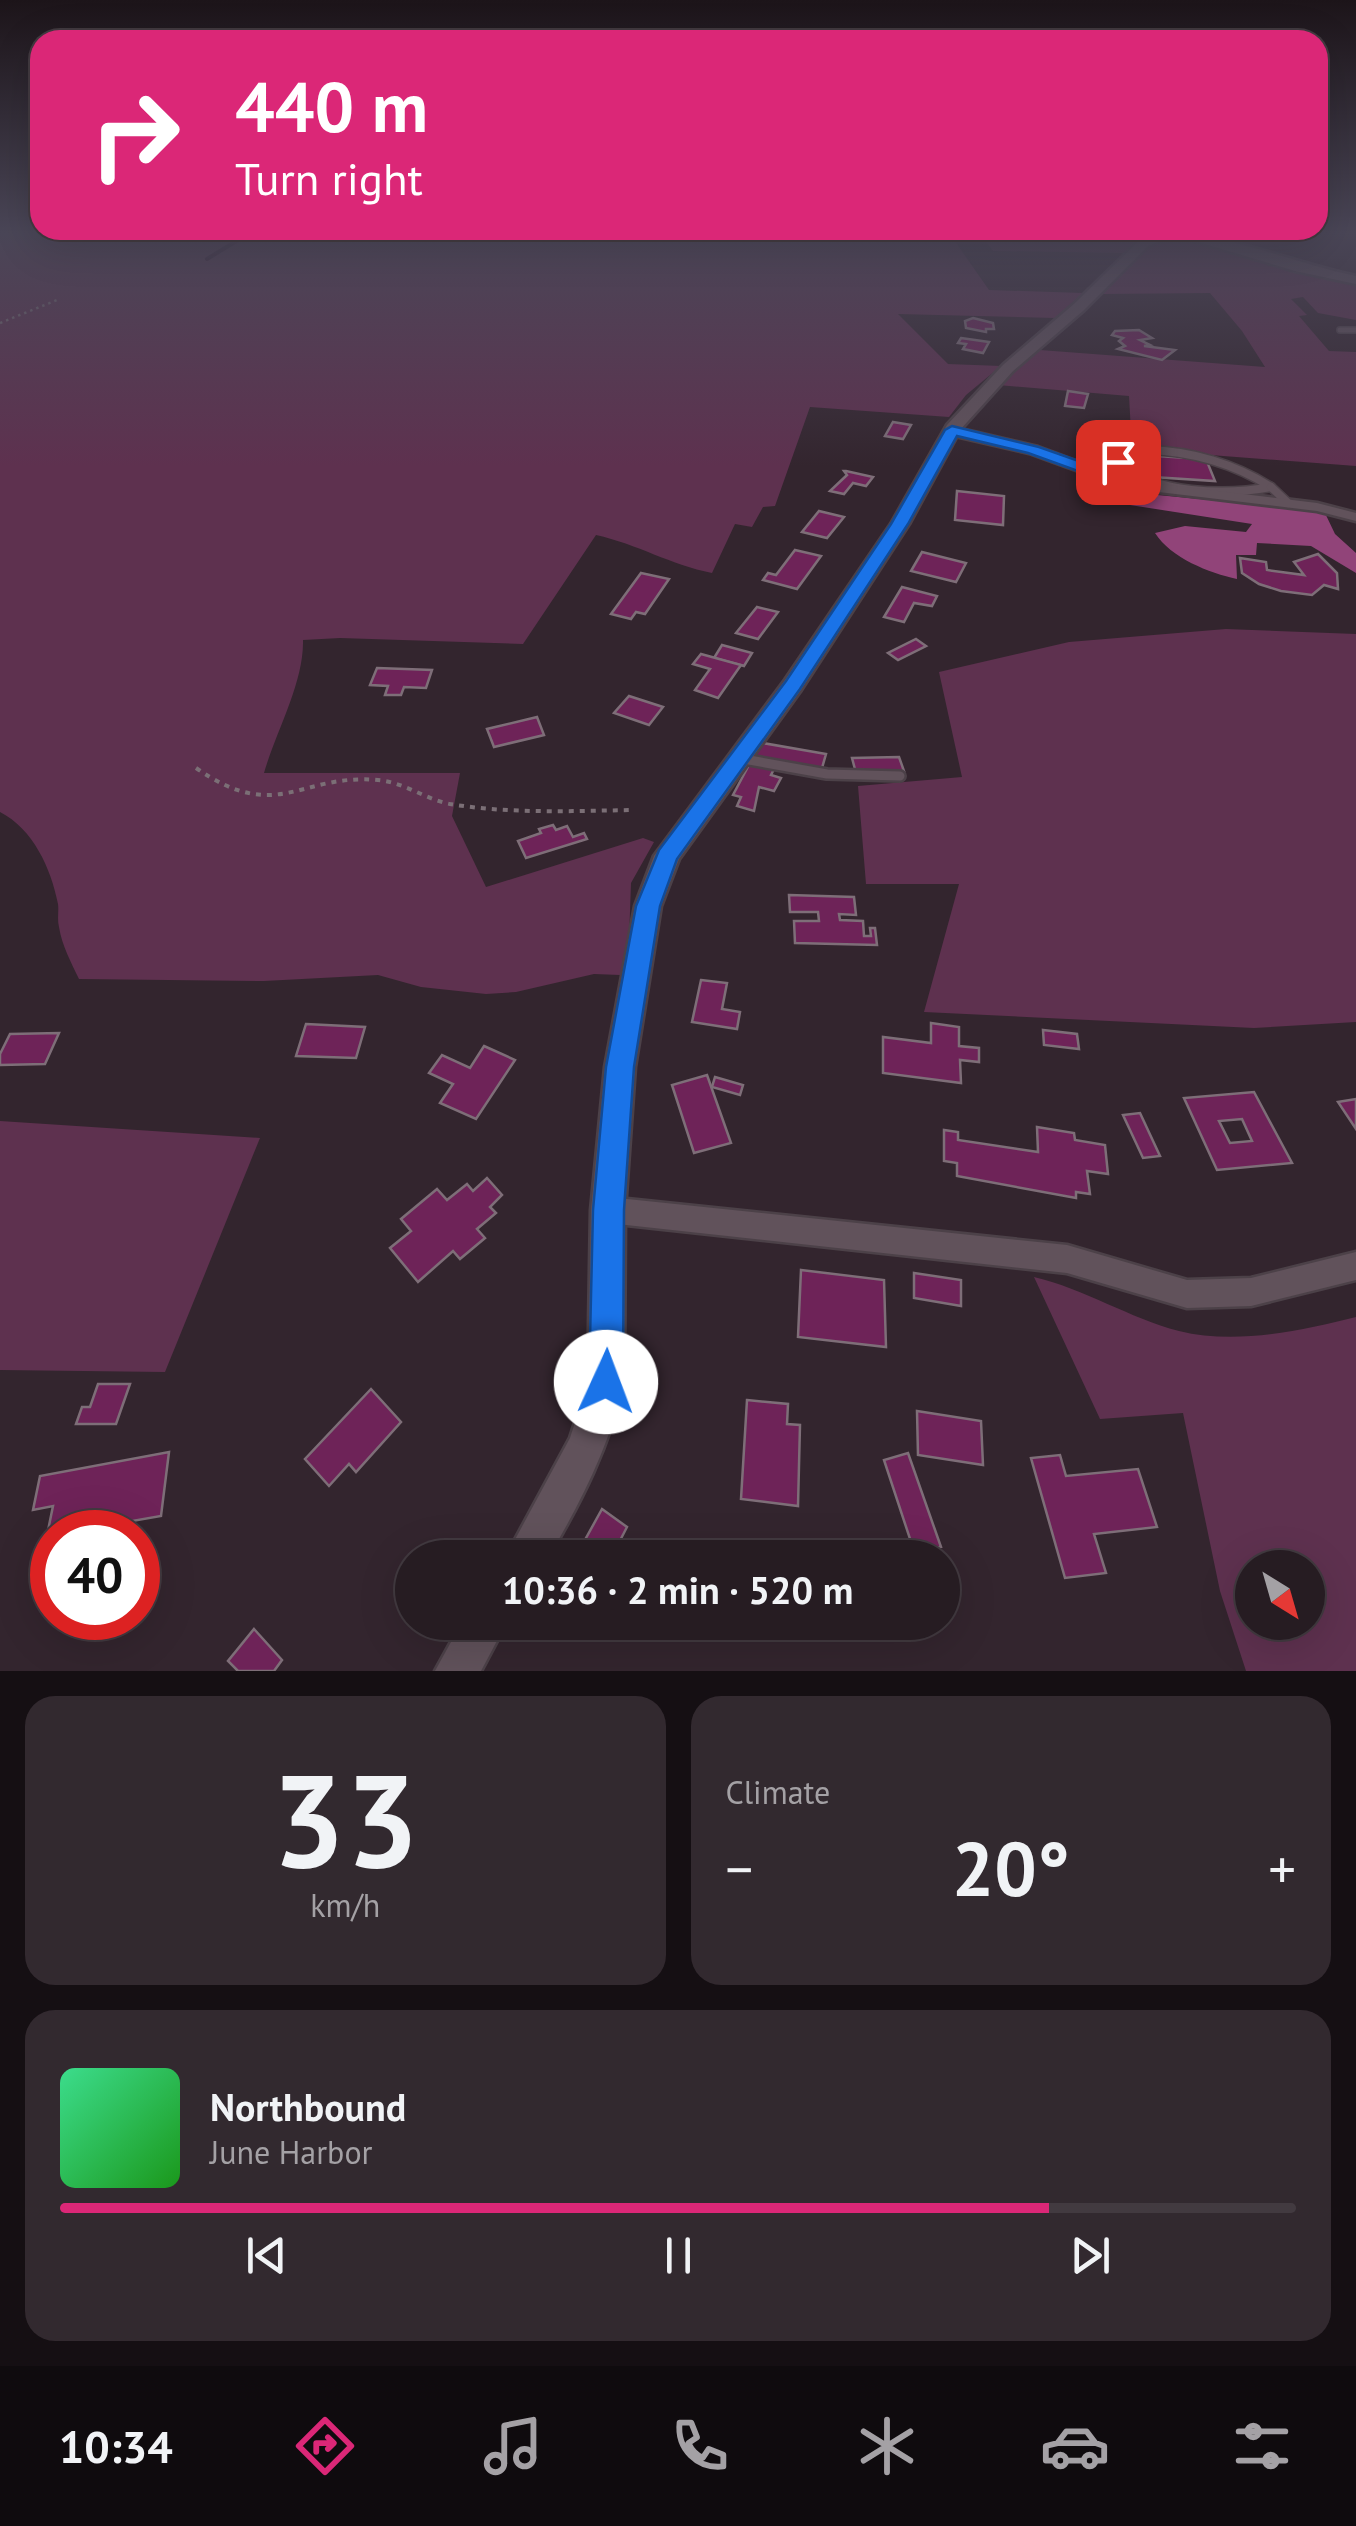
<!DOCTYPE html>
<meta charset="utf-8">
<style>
body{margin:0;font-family:"PT Sans",sans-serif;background:#32292f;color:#f1f3f6;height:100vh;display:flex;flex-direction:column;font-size:38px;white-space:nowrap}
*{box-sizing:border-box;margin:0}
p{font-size:32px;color:#a4a1a5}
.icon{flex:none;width:55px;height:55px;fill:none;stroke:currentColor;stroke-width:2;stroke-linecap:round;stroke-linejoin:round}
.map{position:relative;height:1671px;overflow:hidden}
.side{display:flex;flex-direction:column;gap:25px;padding:25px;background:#150f13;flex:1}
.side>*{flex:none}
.banner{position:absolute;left:30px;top:30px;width:1298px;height:210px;border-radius:30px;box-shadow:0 10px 40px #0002,0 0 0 2px #423a40;background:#db2777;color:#fff;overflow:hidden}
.needle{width:65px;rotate:143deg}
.controls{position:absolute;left:1235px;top:1550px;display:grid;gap:20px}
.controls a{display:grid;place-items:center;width:90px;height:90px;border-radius:50%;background:#261c22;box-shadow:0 10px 40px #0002,0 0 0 2px #423a40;font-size:50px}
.speed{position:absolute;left:30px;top:1510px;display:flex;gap:20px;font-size:50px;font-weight:700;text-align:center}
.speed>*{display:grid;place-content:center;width:130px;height:130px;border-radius:50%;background:#261c22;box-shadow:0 10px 40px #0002,0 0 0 2px #423a40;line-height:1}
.speed .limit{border:15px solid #d22;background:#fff;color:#111}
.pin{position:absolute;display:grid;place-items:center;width:85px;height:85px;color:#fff;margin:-42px;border-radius:20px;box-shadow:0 5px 15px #0006}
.me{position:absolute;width:110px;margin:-55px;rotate:2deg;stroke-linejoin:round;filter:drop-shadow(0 0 8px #0008)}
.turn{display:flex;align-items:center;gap:35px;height:210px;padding:0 40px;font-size:45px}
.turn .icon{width:130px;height:130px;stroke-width:2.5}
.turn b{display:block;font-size:70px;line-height:85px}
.big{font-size:75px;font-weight:700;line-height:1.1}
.side .widget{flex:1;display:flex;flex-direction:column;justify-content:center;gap:15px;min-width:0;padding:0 35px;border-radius:30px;background:#32292f}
.side .dial{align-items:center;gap:0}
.dial b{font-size:130px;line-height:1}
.song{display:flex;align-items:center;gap:30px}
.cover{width:120px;height:120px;border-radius:15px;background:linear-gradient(135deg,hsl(150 70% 55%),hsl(120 70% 35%))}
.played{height:10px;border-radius:5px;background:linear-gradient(90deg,#db2777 80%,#423a40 80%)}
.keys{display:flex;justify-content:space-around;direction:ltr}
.heat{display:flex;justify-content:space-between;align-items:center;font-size:55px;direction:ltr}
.side .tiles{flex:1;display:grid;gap:25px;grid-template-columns:1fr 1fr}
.widget:last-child{grid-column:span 2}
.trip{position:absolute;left:395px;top:1540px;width:565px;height:100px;border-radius:50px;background:#261c22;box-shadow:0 10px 40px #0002,0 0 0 2px #423a40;font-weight:700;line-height:100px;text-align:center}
.tabs{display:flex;height:160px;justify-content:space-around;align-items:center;background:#0f0b0e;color:#a4a1a5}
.tabs .icon{width:70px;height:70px}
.tabs .selected{color:#db2777}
.tabs b{font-size:45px;color:#f1f3f6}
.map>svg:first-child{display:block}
.green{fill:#5e314f;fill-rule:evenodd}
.forest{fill:#914479}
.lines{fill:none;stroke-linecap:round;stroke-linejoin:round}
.stream{stroke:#28021d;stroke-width:4}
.building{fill:#6e2358;stroke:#7e6e78;stroke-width:2.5;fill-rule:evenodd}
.service-far2-casing{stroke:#4c4148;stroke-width:8}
.service-far1-casing{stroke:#4c4148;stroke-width:11}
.service-casing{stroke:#4c4148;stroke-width:14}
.minor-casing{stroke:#4c4148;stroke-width:5}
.tertiary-casing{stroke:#4c4148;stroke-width:5}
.path-far1{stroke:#7b6f76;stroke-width:2.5;stroke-dasharray:2.5 4;stroke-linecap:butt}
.path{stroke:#7b6f76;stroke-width:4;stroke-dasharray:5 6;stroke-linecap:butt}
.service-far2{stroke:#61525b;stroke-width:5}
.service-far1{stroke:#61525b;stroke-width:8}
.service{stroke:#61525b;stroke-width:9}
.minor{fill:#61525b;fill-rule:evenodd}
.tertiary{fill:#61525b;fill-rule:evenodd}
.route{fill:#1a73e8;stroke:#114b97;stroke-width:2.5}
</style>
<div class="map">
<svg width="1356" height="1671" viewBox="0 0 1356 1671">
<rect width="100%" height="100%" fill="#33252e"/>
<!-- green -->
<g class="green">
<path d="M0 232H1159L1138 241 1124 253 993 251 985 240H954L989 290 1083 293 1055 318 898 314 948 364 1001 366 966 395 949 417 810 407 775 506 763 507 752 527 735 524 712 573C671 565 637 544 596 535L523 644 340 638 303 640C304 683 276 731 264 773H460L452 816 486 887 643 838 654 842 631 883 628 969 620 975 594 974 516 992 486 994 421 987 378 975 264 981 79 979C71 962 62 946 59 927 57 919 59 911 58 904 51 868 33 829 0 812Z"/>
<path d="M1165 237 1185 238 1356 284V320L1318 313 1303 297 1291 299 1307 315 1299 316 1329 351 1356 352V466L1132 449 1129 396 998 385 1040 350 1265 367 1242 331 1210 293 1103 294 1145 247Z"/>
<path d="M1226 629 1356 634V1022L1254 1028 924 1012 959 884H866L858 786 962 777 939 672 1069 642Z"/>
<path d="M0 1121 260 1138 165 1372 0 1370Z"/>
<path d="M1034 1277C1085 1289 1129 1318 1179 1331 1235 1345 1301 1331 1356 1317V1671H1246L1220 1591 1183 1413 1100 1419ZM1252 1568H1308V1622H1252Z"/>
</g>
<!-- forest -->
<path class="forest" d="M1126 492 1324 511 1335 534 1356 553V573L1311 546 1257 543 1256 555H1236L1237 579C1209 573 1171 558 1155 533L1185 526 1246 532 1252 524 1130 505 1123 501 1121 494Z"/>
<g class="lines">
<!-- stream -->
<path class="stream" d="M207 259 243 237 263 233"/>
</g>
<!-- building -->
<g class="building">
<path d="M973 318 993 323 994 329H986V332L966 328 965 321Z"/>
<path d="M1139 330 1152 338 1140 340 1150 345 1144 346 1175 350 1162 360 1118 349 1125 346 1119 341 1123 338 1112 335 1115 331Z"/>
<path d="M961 338 989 342 983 353 963 349 966 344 958 343Z"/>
<path d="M1068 391 1088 394 1084 408 1065 406Z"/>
<path d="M893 422 911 425 903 439 885 436Z"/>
<path d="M1139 455 1206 459 1215 481 1137 476 1132 464 1143 465Z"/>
<path d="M844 471H846L873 477 866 486 853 483 844 494 830 491 847 475Z"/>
<path d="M957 491 1004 496 1003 525 955 520Z"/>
<path d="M819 511 844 517 827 538 802 532Z"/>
<path d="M795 550 821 556 797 589 763 580 768 573 776 575Z"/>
<path d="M922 552 966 563 956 582 911 571Z"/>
<path d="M1318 554 1337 573 1338 589 1324 585 1312 595 1281 591 1259 584 1242 573 1240 558 1266 562 1267 570 1304 575 1294 562Z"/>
<path d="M641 573 669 579 645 614 636 612 631 619 611 614Z"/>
<path d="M902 587 937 596 932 606 914 603 904 622 884 617Z"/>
<path d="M757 607 778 612 758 639 736 633Z"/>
<path d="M916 639 926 646 898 660 888 653Z"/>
<path d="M722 645 752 653 744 666 714 658Z"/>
<path d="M701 654 741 665 718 698 695 690 710 669 693 664Z"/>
<path d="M377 668 432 670 426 688 404 687 401 695H385L388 686 370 685Z"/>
<path d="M629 696 663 707 649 725 614 713Z"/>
<path d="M537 717 544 735 494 747 487 729Z"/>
<path d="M757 742 826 754 822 768 753 756Z"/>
<path d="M899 757 904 771 856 773 852 758Z"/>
<path d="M750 763 774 769 771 775 781 778 774 791 759 787 754 811 737 806 741 797 733 795Z"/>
<path d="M553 825 556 830 567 826 573 837 584 833 587 839 526 858 518 841 541 833 539 829Z"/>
<path d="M789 895 854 897 856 915 839 914 840 920 863 921 864 936H871L870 928H875L877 945 795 943 794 921H819L818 912H790Z"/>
<path d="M701 980 727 983 722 1009 740 1012 737 1029 692 1022Z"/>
<path d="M931 1023 959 1027V1046L979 1048V1062L960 1060 961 1083 883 1073V1037L931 1043Z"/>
<path d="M306 1024 365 1027 356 1058 296 1056Z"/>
<path d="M1043 1030 1077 1034 1079 1049 1044 1045Z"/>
<path d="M59 1033 45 1064 0 1065V1054L10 1034Z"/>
<path d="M484 1046 515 1060 476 1119 440 1103 453 1084 429 1073 442 1055 470 1068Z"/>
<path d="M707 1075 731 1143 694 1153 672 1085Z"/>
<path d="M715 1077 743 1085 740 1095 712 1087Z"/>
<path d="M1254 1092 1292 1163 1217 1170 1184 1098ZM1242 1119 1252 1141 1230 1143 1219 1121Z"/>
<path d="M1356 1099V1129L1338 1102Z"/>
<path d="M1140 1113 1160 1156 1143 1158 1123 1115Z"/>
<path d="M1037 1127 1074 1133 1075 1140 1105 1145 1108 1174 1087 1171 1090 1194 1076 1192V1198L957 1176V1163L944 1161V1130L958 1132V1140L1038 1152Z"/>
<path d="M487 1178 502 1195 490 1207 496 1213 477 1229 485 1238 460 1259 453 1251 418 1282 390 1248 411 1231 401 1219 437 1189 447 1200 467 1184 473 1191Z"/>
<path d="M801 1270 884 1280 886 1347 798 1337Z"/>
<path d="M914 1273 961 1280V1306L914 1298Z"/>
<path d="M98 1384H130L116 1424H76L82 1407H90Z"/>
<path d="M371 1389 401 1422 356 1472 349 1464 329 1486 305 1459Z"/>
<path d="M747 1400 788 1404 787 1424 800 1425 798 1506 741 1499Z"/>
<path d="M917 1411 981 1421 983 1465 918 1455Z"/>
<path d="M169 1452 161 1516 109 1525 108 1532H52V1548L44 1550 53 1506 33 1510 40 1476Z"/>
<path d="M908 1453 941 1547 915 1554 884 1460Z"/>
<path d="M1060 1455 1066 1476 1138 1469 1157 1527 1094 1534 1106 1573 1065 1578 1031 1458Z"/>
<path d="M602 1509 627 1527 611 1558H575Z"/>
<path d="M573 1622H606L597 1640Z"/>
<path d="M254 1629 282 1660 274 1671H238L228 1661Z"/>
</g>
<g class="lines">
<defs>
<path id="service-far2" d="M1340 330H1356"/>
<g id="service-far1">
<path d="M1148 450C1191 451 1235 464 1271 487 1223 496 1158 493 1117 465L1130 455Z"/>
<path d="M1086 469 1117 465"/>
<path d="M1271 487 1288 503"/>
</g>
<path id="service" d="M738 758 827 774 900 776"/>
<g id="minor">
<path d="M952 427 1038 447 1127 480 1317 503 1356 513V521L1317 511 1125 488 1029 453 947 434 946 431Z"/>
<path d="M608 1197 1067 1245 1187 1280 1251 1278 1356 1252V1280L1251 1306 1187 1308 1067 1273 608 1223 599 1219 595 1210 599 1201Z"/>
</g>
<g id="tertiary">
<path d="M1160 232C1225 232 1292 263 1356 276V284L1295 271 1175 235 1148 246 1084 310 1013 371 960 430 909 524 801 690 679 859 661 906 635 1067 625 1210 624 1382C610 1445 581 1502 548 1558H505L570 1438 588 1382 591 1210 605 1067 635 906 654 856 785 680 891 524 947 425 1003 365 1074 304 1140 240Z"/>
<path d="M462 1622H507L481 1671H435Z"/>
</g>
</defs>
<!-- service-far2 casing -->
<use href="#service-far2" class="service-far2-casing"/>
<!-- service-far1 casing -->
<use href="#service-far1" class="service-far1-casing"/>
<!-- service casing -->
<use href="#service" class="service-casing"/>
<!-- minor casing -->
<use href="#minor" class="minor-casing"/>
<!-- tertiary casing -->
<use href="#tertiary" class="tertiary-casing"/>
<!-- path-far1 -->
<path class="path-far1" d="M0 323 57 300"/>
<!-- path -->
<path class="path" d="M196 768C278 825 299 773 378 780 403 782 425 799 450 804 510 814 572 811 633 810"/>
<!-- service-far2 -->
<use href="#service-far2" class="service-far2"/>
<!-- service-far1 -->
<use href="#service-far1" class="service-far1"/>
<!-- service -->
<use href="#service" class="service"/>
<!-- minor -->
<use href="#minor" class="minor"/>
<!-- tertiary -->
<use href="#tertiary" class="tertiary"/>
</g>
<!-- sky -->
<linearGradient id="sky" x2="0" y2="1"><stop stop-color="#1c1419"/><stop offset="0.5" stop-color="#4a4657"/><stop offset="1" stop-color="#4a4657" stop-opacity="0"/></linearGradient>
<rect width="1356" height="466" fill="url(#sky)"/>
<!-- route -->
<path class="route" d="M952 426 1039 447 1087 464 1118 457 1125 462 1122 468 1086 474 1028 453 957 436 908 524 800 689 677 859 660 906 634 1067 624 1210 623 1382 618 1394 606 1399 594 1394 589 1382 593 1210 606 1067 636 906 659 850 786 681 891 524 945 430Z"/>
</svg>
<div class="controls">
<a><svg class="needle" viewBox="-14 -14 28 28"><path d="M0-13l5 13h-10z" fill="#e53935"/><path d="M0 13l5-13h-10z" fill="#a4a1a5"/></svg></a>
</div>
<div class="speed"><div class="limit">40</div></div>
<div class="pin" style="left:1118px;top:462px;background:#d93025"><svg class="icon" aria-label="arrive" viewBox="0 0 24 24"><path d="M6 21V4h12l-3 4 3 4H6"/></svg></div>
<svg class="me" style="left:606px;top:1382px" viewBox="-20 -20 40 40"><circle r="19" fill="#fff"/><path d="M0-13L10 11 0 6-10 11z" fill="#1a73e8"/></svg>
<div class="trip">10:36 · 2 min · 520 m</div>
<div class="banner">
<div class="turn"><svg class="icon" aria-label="right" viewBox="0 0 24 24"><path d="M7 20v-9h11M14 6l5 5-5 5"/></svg><div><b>440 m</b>Turn right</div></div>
</div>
</div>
<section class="side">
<div class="tiles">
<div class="widget dial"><b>33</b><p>km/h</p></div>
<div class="widget"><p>Climate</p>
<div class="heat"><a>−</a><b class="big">20°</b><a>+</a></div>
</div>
<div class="widget">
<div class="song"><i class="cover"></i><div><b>Northbound</b><p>June Harbor</p></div></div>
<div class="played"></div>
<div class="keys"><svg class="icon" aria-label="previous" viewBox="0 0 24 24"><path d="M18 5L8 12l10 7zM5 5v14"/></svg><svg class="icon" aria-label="pause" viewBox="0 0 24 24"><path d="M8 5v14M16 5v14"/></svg><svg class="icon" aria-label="next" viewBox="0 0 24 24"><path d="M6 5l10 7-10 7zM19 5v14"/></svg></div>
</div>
</div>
</section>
<nav class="tabs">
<b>10:34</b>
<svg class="icon selected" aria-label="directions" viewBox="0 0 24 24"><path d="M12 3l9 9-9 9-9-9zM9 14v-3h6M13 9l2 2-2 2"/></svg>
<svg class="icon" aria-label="music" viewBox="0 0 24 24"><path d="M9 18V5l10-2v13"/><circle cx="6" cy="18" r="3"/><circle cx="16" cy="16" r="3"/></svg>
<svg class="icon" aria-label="phone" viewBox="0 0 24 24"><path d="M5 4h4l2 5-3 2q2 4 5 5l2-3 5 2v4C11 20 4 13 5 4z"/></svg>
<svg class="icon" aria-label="climate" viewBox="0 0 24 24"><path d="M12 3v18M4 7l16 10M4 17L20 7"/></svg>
<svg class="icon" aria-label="car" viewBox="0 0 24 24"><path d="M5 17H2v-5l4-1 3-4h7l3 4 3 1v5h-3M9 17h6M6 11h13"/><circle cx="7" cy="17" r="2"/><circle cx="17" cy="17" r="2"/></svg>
<svg class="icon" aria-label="filters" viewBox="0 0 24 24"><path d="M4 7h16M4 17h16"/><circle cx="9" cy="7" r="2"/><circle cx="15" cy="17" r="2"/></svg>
</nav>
